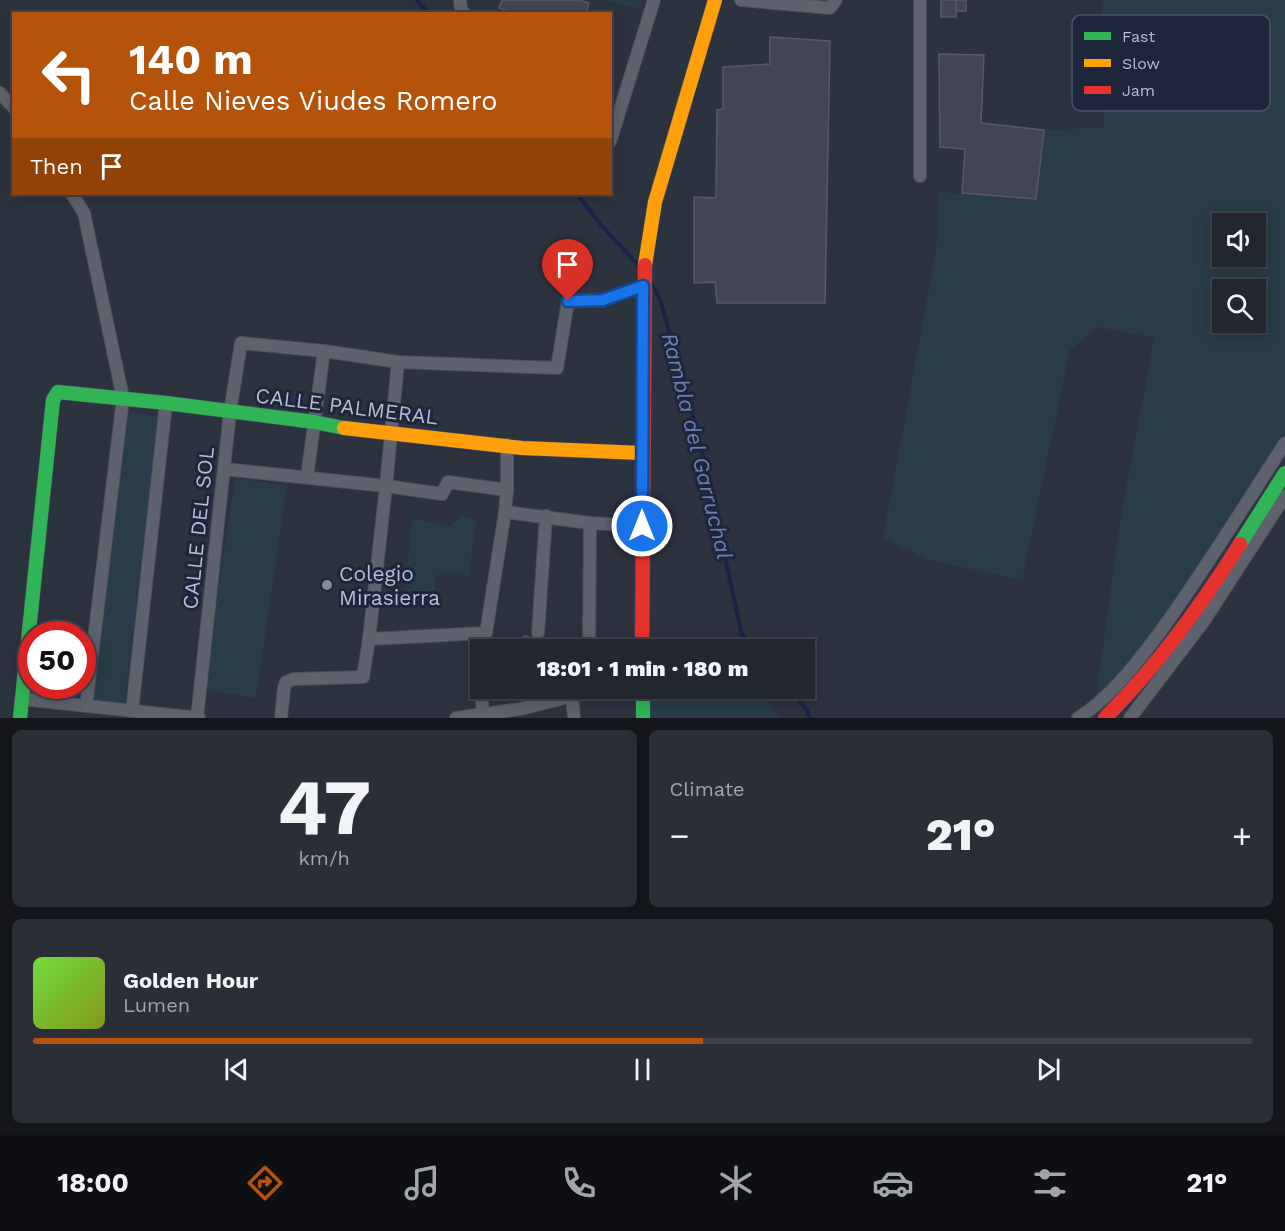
<!DOCTYPE html>
<meta charset="utf-8">
<style>
body{margin:0;font-family:"Work Sans",sans-serif;background:#2a2e37;color:#f1f3f6;height:100vh;display:flex;flex-direction:column;font-size:22px;white-space:nowrap}
*{box-sizing:border-box;margin:0}
p{font-size:20px;color:#a2a5aa}
.icon{flex:none;width:33px;height:33px;fill:none;stroke:currentColor;stroke-width:2;stroke-linecap:round;stroke-linejoin:round}
.map{position:relative;height:718px;overflow:hidden}
.side{display:flex;flex-direction:column;gap:12px;padding:12px;background:#13151a;flex:1}
.side>*{flex:none}
.top-card{position:absolute;left:12px;top:12px;width:600px;height:183px;border-radius:0px;box-shadow:0 3px 15px #0003,0 0 0 2px #3f434b;background:#b45309;color:#fff;overflow:hidden}
.tools{position:absolute;left:1212px;top:213px;display:grid;gap:12px}
.tools a{display:grid;place-items:center;width:54px;height:54px;border-radius:0px;background:#22262f;box-shadow:0 3px 15px #0003,0 0 0 2px #3f434b;font-size:30px}
.speed{position:absolute;left:18px;top:621px;display:flex;gap:12px;font-size:30px;font-weight:700;text-align:center}
.speed>*{display:grid;place-content:center;width:78px;height:78px;border-radius:50%;background:#22262f;box-shadow:0 3px 15px #0003,0 0 0 2px #3f434b;line-height:1}
.speed .limit{border:9px solid #d22;background:#fff;color:#111}
.pin{position:absolute;display:grid;place-items:center;width:51px;height:51px;color:#fff;margin:-62px -26px;border-radius:50% 50% 50% 0;rotate:-45deg;box-shadow:0 0 6px #0007}
.pin .icon{rotate:45deg}
.me{position:absolute;width:66px;margin:-33px;rotate:0deg;stroke-linejoin:round;filter:drop-shadow(0 0 4px #0008)}
.turn{display:flex;align-items:center;gap:21px;height:126px;padding:0 18px;font-size:27px}
.turn .icon{width:78px;height:78px;stroke-width:2.5}
.turn b{display:block;font-size:42px;line-height:51px}
.then{display:flex;align-items:center;height:57px;padding:0 18px;background:#0003;gap:12px;font-size:22px}
.big{font-size:45px;font-weight:800;line-height:1.1}
.side .widget{flex:1;display:flex;flex-direction:column;justify-content:center;gap:9px;min-width:0;padding:0 21px;border-radius:9px;background:#2a2e37}
.side .dial{align-items:center;gap:0}
.dial b{font-size:78px;line-height:1}
.song{display:flex;align-items:center;gap:18px}
.cover{width:72px;height:72px;border-radius:9px;background:linear-gradient(135deg,hsl(100 70% 55%),hsl(70 70% 35%))}
.played{height:6px;border-radius:3px;background:linear-gradient(90deg,#b45309 55%,#3f434b 55%)}
.keys{display:flex;justify-content:space-around;direction:ltr}
.heat{display:flex;justify-content:space-between;align-items:center;font-size:33px;direction:ltr}
.side .tiles{flex:1;display:grid;gap:12px;grid-template-columns:1fr 1fr}
.widget:last-child{grid-column:span 2}
.trip{position:absolute;left:470px;top:639px;width:345px;height:60px;border-radius:0px;background:#22262f;box-shadow:0 3px 15px #0003,0 0 0 2px #3f434b;font-weight:800;line-height:60px;text-align:center}
.tab-bar{display:flex;height:96px;justify-content:space-around;align-items:center;background:#0e0f13;color:#a2a5aa}
.tab-bar .icon{width:42px;height:42px}
.tab-bar .selected{color:#b45309}
.tab-bar b{font-size:27px;color:#f1f3f6}
.map>svg:first-child{display:block}
.green{fill:#283d47;fill-rule:evenodd}
.lines{fill:none;stroke-linecap:round;stroke-linejoin:round}
.stream{stroke:#182346;stroke-width:4}
.building{fill:#424652;stroke:#555a66;stroke-width:1.5}
.street-casing{stroke:#4b4f5b;stroke-width:14}
.fast-casing{stroke:#4b4f5b;stroke-width:15}
.slow-casing{stroke:#4b4f5b;stroke-width:15}
.jam-casing{stroke:#4b4f5b;stroke-width:15}
.street{stroke:#5e626c;stroke-width:12}
.fast{stroke:#30b455;stroke-width:14}
.slow{stroke:#ff9f0a;stroke-width:14}
.jam{stroke:#e5322d;stroke-width:14}
.route-casing{stroke:#114b97;stroke-width:15}
.route{stroke:#1a73e8;stroke-width:10}
.poi-dot{fill:#878c9d;stroke:#1e263c;stroke-width:2}
.labels{text-anchor:middle;dominant-baseline:central;stroke-width:6;stroke-linejoin:round;paint-order:stroke}
.street-label{font-size:21px;fill:#b8bdcf;stroke:#1e263c}
.poi-label{font-size:21px;fill:#b8bdcf;stroke:#1e263c;text-anchor:start}
.water-label{font-size:22px;font-style:italic;fill:#6e80b1;stroke:#1e263c}
.key{fill:#1e263c;stroke:#4c5368;stroke-width:1.5}
.key-label{font-size:16px;fill:#b8bdcf}
</style>
<div class="map">
<svg width="1285" height="718" viewBox="0 0 1285 718">
<rect width="100%" height="100%" fill="#2d323f"/>
<!-- green -->
<g class="green">
<path d="M605 0H641L638 9Z"/>
<path d="M1103 0H1285V443L1188 593 1108 693 1096 695 1121 516 1154 338 1097 327 1070 350 1022 580 929 560 883 538 936 250 939 192 1035 199 1044 130 1104 127 1101 79 1110 77 1100 58ZM1222 224H1256V256H1222ZM1222 290H1256V322H1222Z"/>
<path d="M125 412 158 416 124 707 90 704Z"/>
<path d="M235 478 287 486 256 698 203 690Z"/>
<path d="M461 516 476 520 469 575H435V600L404 601 412 518 451 526Z"/>
<path d="M643 689H758L780 718H643Z"/>
</g>
<g class="lines">
<!-- stream -->
<g class="stream">
<path d="M417 0 429 14"/>
<path d="M577 194 601 225 640 267"/>
<path d="M651 284 660 299 696 426 742 635 755 650"/>
<path d="M789 688 807 710 809 718"/>
</g>
</g>
<!-- building -->
<g class="building">
<path d="M502 0H579L589 3 586 14H518L499 8Z"/>
<rect x="941" y="0" width="15" height="17"/>
<rect x="956" y="0" width="10" height="11"/>
<path d="M770 37 830 41 825 303H717L715 282 694 283V197L716 198 717 110 723 109V67L770 64Z"/>
<path d="M939 54 984 55 981 123 1044 130 1036 199 962 193 965 149 940 147Z"/>
</g>
<g class="lines">
<defs>
<g id="street">
<path d="M460 0 461 9 465 14"/>
<path d="M741 0 830 8 836 0"/>
<path d="M0 93 14 108"/>
<path d="M610 142 654 0"/>
<path d="M920 176V0"/>
<path d="M72 194 84 213 123 398 86 706"/>
<path d="M398 362 386 486 442 494 448 482 507 490 505 512 590 523 642 526"/>
<path d="M224 469 386 486 369 639"/>
<path d="M307 477 324 351"/>
<path d="M507 490V445"/>
<path d="M538 633 546 516"/>
<path d="M477 635 480 670"/>
<path d="M526 642V650"/>
<path d="M589 648 590 523"/>
<path d="M481 688 483 715"/>
<path d="M530 688 532 706"/>
<path d="M572 696 574 718"/>
<path d="M22 699 199 718"/>
<path d="M132 711 166 403"/>
<path d="M197 718 230 412 241 343 324 351 398 362 557 368 568 301 603 300 643 286"/>
<path d="M281 718 284 688 286 682 294 679 363 677 369 639 486 633 505 512"/>
<path d="M456 718 520 709 605 688"/>
<path d="M1078 718C1111 698 1140 659 1163 628 1206 568 1245 505 1285 443"/>
<path d="M1130 718 1204 621 1285 496"/>
</g>
<g id="fast">
<path d="M1240 544 1285 473"/>
<path d="M643 688V718"/>
<path d="M20 718 53 400 58 392 166 403 314 422 344 428"/>
</g>
<g id="slow">
<path d="M645 265 655 202 715 0"/>
<path d="M344 428 522 448 642 453"/>
</g>
<g id="jam">
<path d="M642 650 645 265"/>
<path d="M1105 718C1158 665 1200 607 1240 544"/>
</g>
</defs>
<!-- street casing -->
<use href="#street" class="street-casing"/>
<!-- fast casing -->
<use href="#fast" class="fast-casing"/>
<!-- slow casing -->
<use href="#slow" class="slow-casing"/>
<!-- jam casing -->
<use href="#jam" class="jam-casing"/>
<!-- street -->
<use href="#street" class="street"/>
<!-- fast -->
<use href="#fast" class="fast"/>
<!-- slow -->
<use href="#slow" class="slow"/>
<!-- jam -->
<use href="#jam" class="jam"/>
</g>
<g class="lines">
<defs>
<path id="route" d="M568 301 603 300 643 286 642 526"/>
</defs>
<!-- route casing -->
<use href="#route" class="route-casing"/>
<!-- route -->
<use href="#route" class="route"/>
</g>
<!-- markers -->
<circle class="poi-dot" cx="327" cy="585" r="6"/>
<g class="labels">
<!-- street labels -->
<g class="street-label">
<text transform="translate(347 406) rotate(7)">CALLE PALMERAL</text>
<text transform="translate(198 528) rotate(-84)">CALLE DEL SOL</text>
</g>
<!-- poi labels -->
<g class="poi-label">
<text x="339" y="573">Colegio<tspan x="339" dy="24">Mirasierra</tspan></text>
</g>
<!-- water labels -->
<g class="water-label">
<text transform="translate(697 446) rotate(76)">Rambla del Garruchal</text>
</g>
</g>
<!-- legend -->
<rect x="1072" y="15" width="198" height="96" rx="9" class="key"/>
<rect x="1084" y="32" width="27" height="8" fill="#30b455"/>
<rect x="1084" y="59" width="27" height="8" fill="#ff9f0a"/>
<rect x="1084" y="86" width="27" height="8" fill="#e5322d"/>
<g class="key-label">
<text x="1122" y="42">Fast</text>
<text x="1122" y="69">Slow</text>
<text x="1122" y="96">Jam</text>
</g>
</svg>
<div class="tools">
<a><svg class="icon" aria-label="sound" viewBox="0 0 24 24"><path d="M4 9h4l5-4v14l-5-4H4zM17 9q2 3 0 6"/></svg></a>
<a><svg class="icon" aria-label="search" viewBox="0 0 24 24"><circle cx="10" cy="10" r="6"/><path d="M15 15l6 6"/></svg></a>
</div>
<div class="speed"><div class="limit">50</div></div>
<div class="pin" style="left:568px;top:301px;background:#d93025"><svg class="icon" aria-label="arrive" viewBox="0 0 24 24"><path d="M6 21V4h12l-3 4 3 4H6"/></svg></div>
<svg class="me" style="left:642px;top:526px" viewBox="-20 -20 40 40"><circle r="17" fill="#1a73e8" stroke="#fff" stroke-width="3"/><path d="M0-11L8 9 0 5-8 9z" fill="#fff"/></svg>
<div class="trip">18:01 · 1 min · 180 m</div>
<div class="top-card">
<div class="turn"><svg class="icon" aria-label="left" viewBox="0 0 24 24"><path d="M17 20v-9H6M10 6l-5 5 5 5"/></svg><div><b>140 m</b>Calle Nieves Viudes Romero</div></div>
<div class="then">Then<svg class="icon" aria-label="arrive" viewBox="0 0 24 24"><path d="M6 21V4h12l-3 4 3 4H6"/></svg></div>
</div>
</div>
<section class="side">
<div class="tiles">
<div class="widget dial"><b>47</b><p>km/h</p></div>
<div class="widget"><p>Climate</p>
<div class="heat"><a>−</a><b class="big">21°</b><a>+</a></div>
</div>
<div class="widget">
<div class="song"><i class="cover"></i><div><b>Golden Hour</b><p>Lumen</p></div></div>
<div class="played"></div>
<div class="keys"><svg class="icon" aria-label="previous" viewBox="0 0 24 24"><path d="M18 5L8 12l10 7zM5 5v14"/></svg><svg class="icon" aria-label="pause" viewBox="0 0 24 24"><path d="M8 5v14M16 5v14"/></svg><svg class="icon" aria-label="next" viewBox="0 0 24 24"><path d="M6 5l10 7-10 7zM19 5v14"/></svg></div>
</div>
</div>
</section>
<nav class="tab-bar">
<b>18:00</b>
<svg class="icon selected" aria-label="directions" viewBox="0 0 24 24"><path d="M12 3l9 9-9 9-9-9zM9 14v-3h6M13 9l2 2-2 2"/></svg>
<svg class="icon" aria-label="music" viewBox="0 0 24 24"><path d="M9 18V5l10-2v13"/><circle cx="6" cy="18" r="3"/><circle cx="16" cy="16" r="3"/></svg>
<svg class="icon" aria-label="phone" viewBox="0 0 24 24"><path d="M5 4h4l2 5-3 2q2 4 5 5l2-3 5 2v4C11 20 4 13 5 4z"/></svg>
<svg class="icon" aria-label="climate" viewBox="0 0 24 24"><path d="M12 3v18M4 7l16 10M4 17L20 7"/></svg>
<svg class="icon" aria-label="car" viewBox="0 0 24 24"><path d="M5 17H2v-5l4-1 3-4h7l3 4 3 1v5h-3M9 17h6M6 11h13"/><circle cx="7" cy="17" r="2"/><circle cx="17" cy="17" r="2"/></svg>
<svg class="icon" aria-label="filters" viewBox="0 0 24 24"><path d="M4 7h16M4 17h16"/><circle cx="9" cy="7" r="2"/><circle cx="15" cy="17" r="2"/></svg>
<b>21°</b>
</nav>
